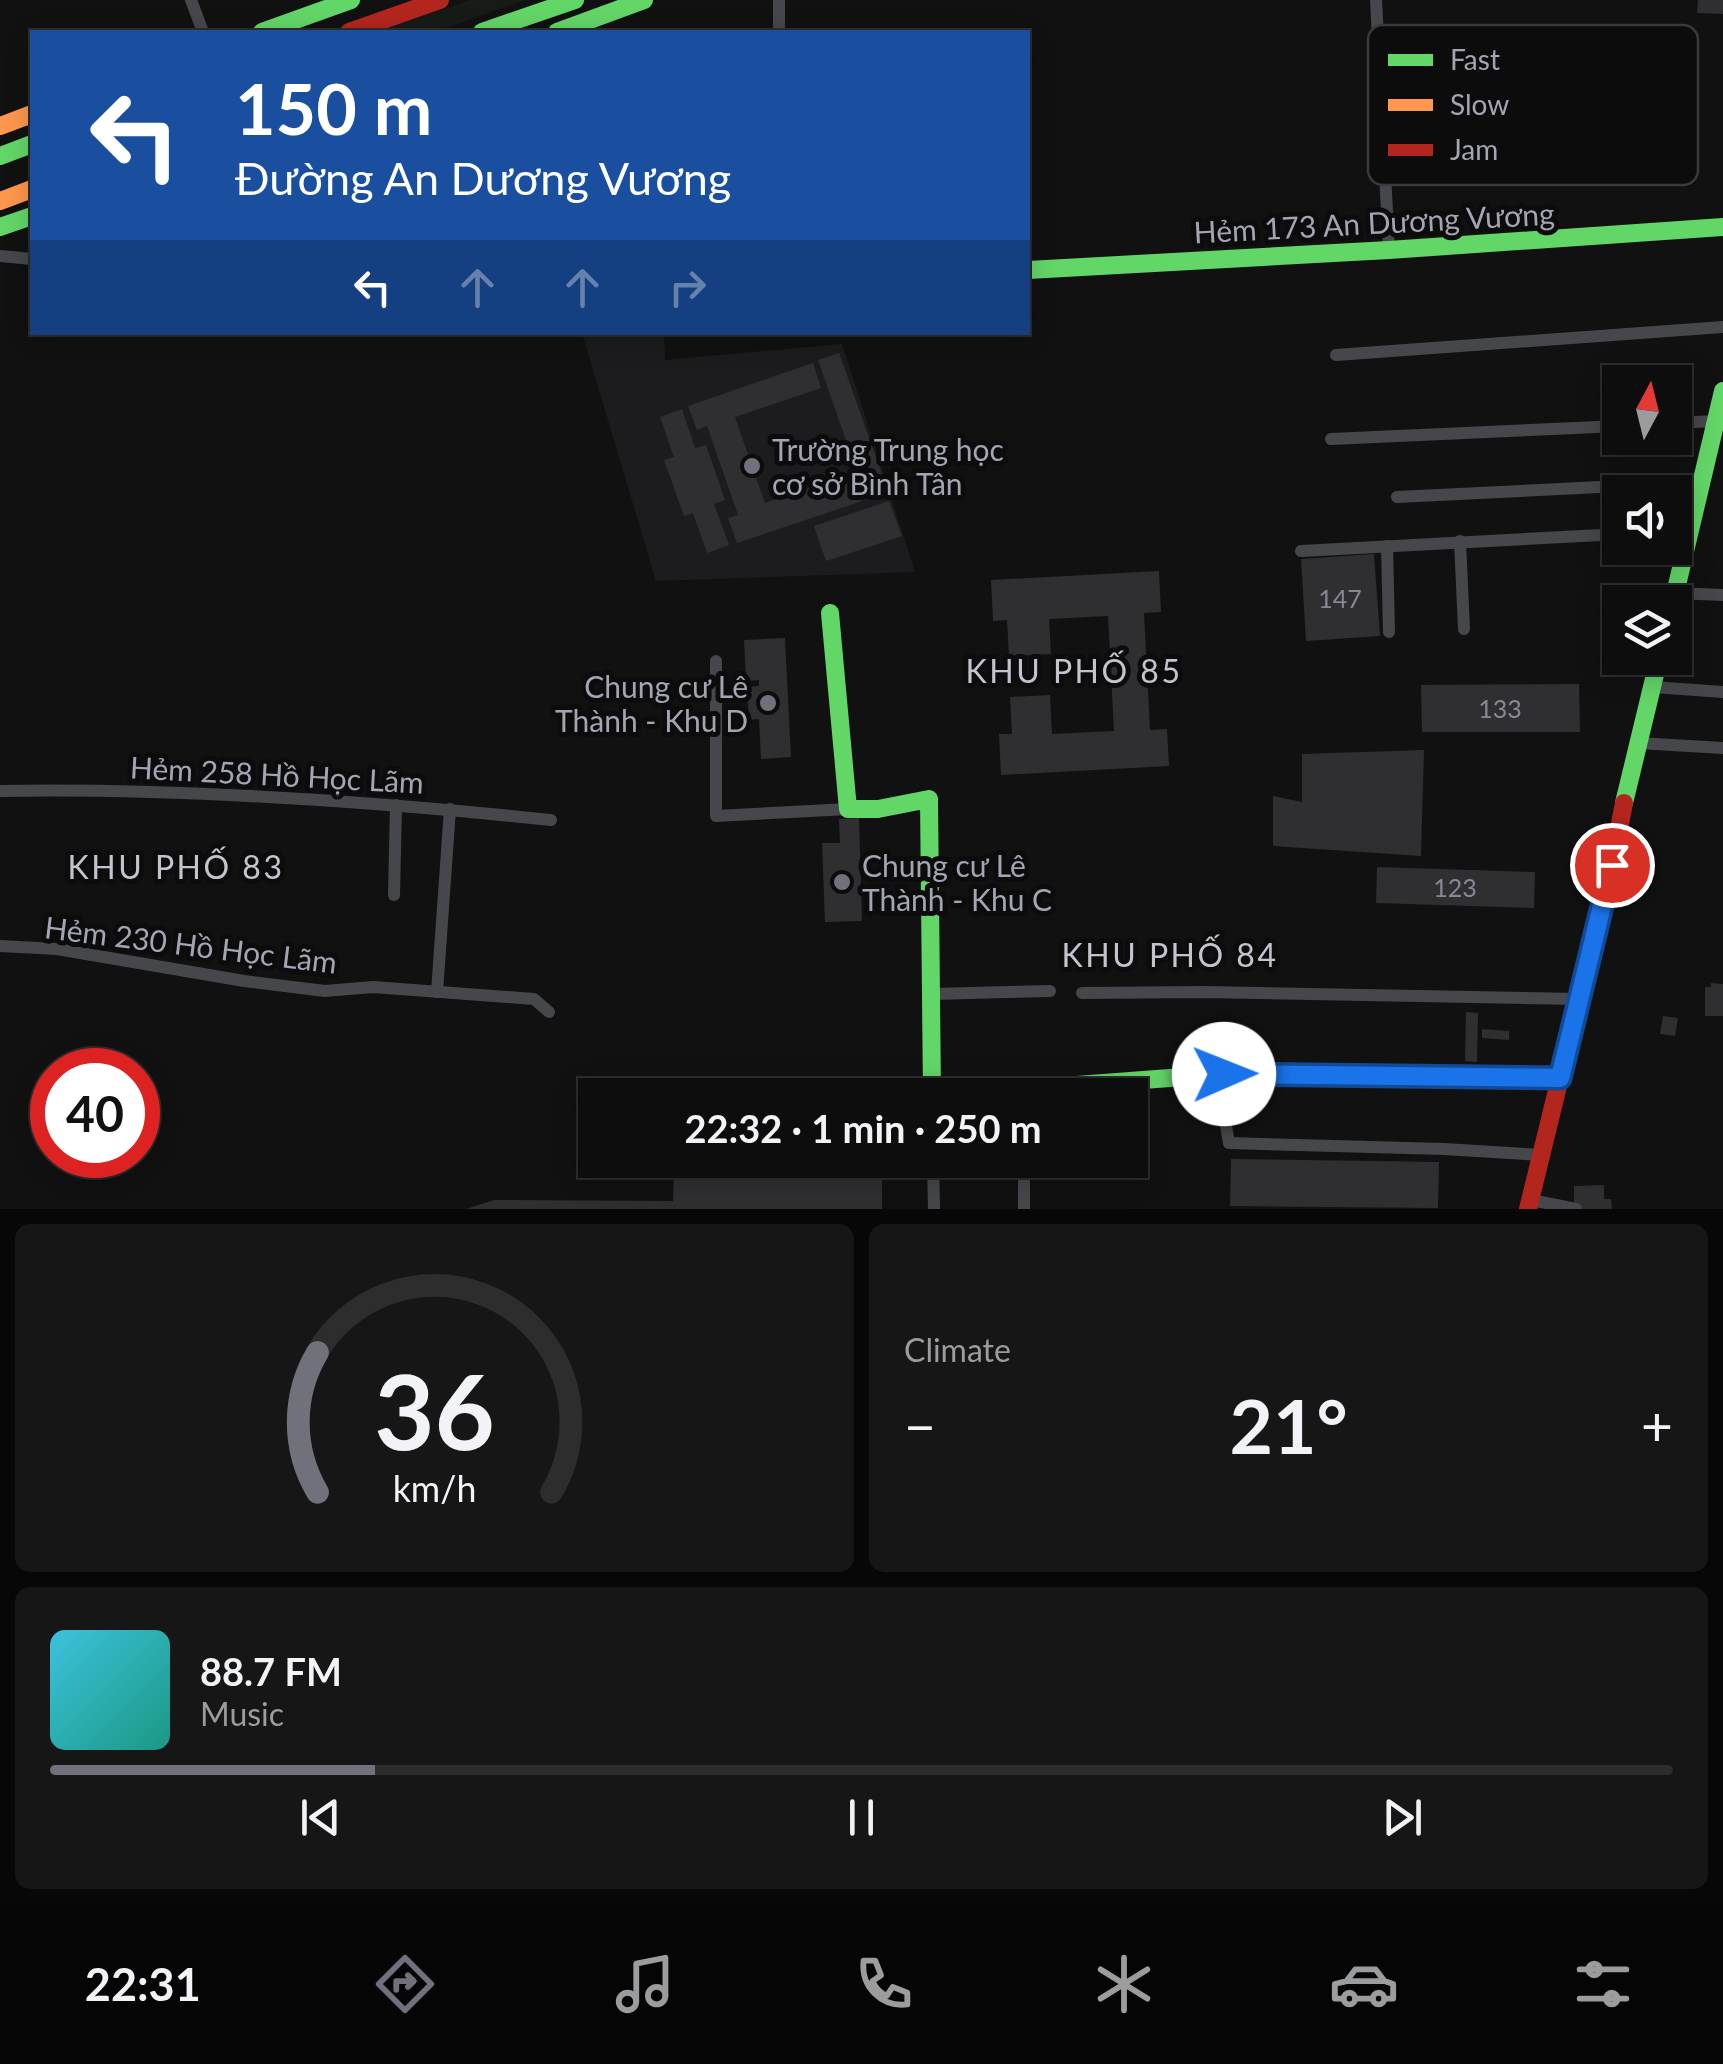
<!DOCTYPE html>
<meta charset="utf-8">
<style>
body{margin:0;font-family:Lato,sans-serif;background:#161617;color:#f1f3f6;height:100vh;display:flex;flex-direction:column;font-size:38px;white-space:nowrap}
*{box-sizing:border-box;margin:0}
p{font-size:32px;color:#9a9c9e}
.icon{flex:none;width:55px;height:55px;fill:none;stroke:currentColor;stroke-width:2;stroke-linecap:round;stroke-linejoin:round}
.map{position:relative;height:1209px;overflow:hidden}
.side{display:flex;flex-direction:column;gap:15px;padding:15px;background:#070708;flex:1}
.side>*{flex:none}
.banner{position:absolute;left:30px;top:30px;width:1000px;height:305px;border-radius:0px;box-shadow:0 5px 25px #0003,0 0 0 2px #2d2d2e;background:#1a4fa0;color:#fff;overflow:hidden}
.needle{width:65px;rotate:7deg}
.tools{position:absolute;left:1602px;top:365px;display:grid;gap:20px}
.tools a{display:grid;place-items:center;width:90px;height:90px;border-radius:0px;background:#0d0d0e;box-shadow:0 5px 25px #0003,0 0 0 2px #2d2d2e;font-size:50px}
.speed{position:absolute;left:30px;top:1048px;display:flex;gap:20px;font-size:50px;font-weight:700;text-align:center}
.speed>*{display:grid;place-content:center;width:130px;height:130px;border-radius:50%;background:#0d0d0e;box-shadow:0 5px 25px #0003,0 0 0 2px #2d2d2e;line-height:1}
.speed .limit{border:15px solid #d22;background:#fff;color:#111}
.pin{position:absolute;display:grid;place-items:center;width:85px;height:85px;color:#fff;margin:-42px;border:5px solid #fff;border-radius:50%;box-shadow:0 2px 10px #0007}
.me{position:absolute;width:110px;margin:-55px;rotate:89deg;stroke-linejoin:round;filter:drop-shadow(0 0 8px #0008)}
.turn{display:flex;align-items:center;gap:35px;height:210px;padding:0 40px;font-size:45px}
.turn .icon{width:130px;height:130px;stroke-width:2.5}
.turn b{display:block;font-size:70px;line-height:85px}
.lanes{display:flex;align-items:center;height:95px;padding:0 40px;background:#0003;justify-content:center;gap:50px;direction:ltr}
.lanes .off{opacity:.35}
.big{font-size:75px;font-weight:700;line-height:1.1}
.side .widget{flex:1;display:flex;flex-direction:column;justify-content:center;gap:15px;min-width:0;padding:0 35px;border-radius:15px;background:#161617}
.side .dial{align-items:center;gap:0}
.dial svg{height:260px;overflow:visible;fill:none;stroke:#2d2d2e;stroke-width:7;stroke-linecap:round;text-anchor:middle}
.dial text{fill:#f1f3f6;stroke:none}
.song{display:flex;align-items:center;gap:30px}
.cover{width:120px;height:120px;border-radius:15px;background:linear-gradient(135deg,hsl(190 70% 55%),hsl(170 70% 35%))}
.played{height:10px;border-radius:5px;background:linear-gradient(90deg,#70717a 20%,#2d2d2e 20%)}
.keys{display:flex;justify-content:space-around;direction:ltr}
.heat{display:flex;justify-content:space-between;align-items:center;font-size:55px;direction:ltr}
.side .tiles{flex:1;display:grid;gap:15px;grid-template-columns:1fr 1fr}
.widget:last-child{grid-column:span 2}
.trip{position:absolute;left:578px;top:1078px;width:570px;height:100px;border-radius:0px;background:#0d0d0e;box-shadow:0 5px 25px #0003,0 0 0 2px #2d2d2e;font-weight:700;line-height:100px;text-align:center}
.tabs{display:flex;height:160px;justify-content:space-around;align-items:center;background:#050506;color:#9a9c9e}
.tabs .icon{width:70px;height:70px}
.tabs .active{color:#70717a}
.tabs b{font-size:45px;color:#f1f3f6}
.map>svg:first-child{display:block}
.built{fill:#1c1c1e}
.green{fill:#161b18}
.building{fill:#2f2f32}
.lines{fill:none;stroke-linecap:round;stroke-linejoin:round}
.street{stroke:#46474a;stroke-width:12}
.fast{stroke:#63d668;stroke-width:18}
.slow{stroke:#ff974d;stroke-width:18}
.jam{stroke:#b3261e;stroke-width:18}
.route-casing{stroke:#114b97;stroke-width:25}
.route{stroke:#1a73e8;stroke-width:18}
.poi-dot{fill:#70717a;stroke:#0c0c0d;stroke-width:4}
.labels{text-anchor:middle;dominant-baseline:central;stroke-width:10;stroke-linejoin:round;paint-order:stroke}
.number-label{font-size:25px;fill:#868892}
.street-label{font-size:30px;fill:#a3a5b2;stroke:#0c0c0d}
.poi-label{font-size:30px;fill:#a3a5b2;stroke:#0c0c0d;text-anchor:start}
.neighbourhood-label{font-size:32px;letter-spacing:2.5px;fill:#c4c4ce;stroke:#0c0c0d}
.key{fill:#0c0c0d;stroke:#393a3f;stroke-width:2.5}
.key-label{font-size:28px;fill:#a3a5b2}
</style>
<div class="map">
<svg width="1723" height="1209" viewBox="0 0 1723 1209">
<rect width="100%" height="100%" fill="#111112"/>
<!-- built -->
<path class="built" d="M582 333H664L665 360 842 344 915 572 656 581Z"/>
<!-- green -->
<path class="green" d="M470 0H526L434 32H377Z"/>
<!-- building -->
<g class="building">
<path d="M1698 0H1723V14L1697 13Z"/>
<path d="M839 353 888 491 866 498 818 360Z"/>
<path d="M813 363 821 388 735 417 765 503 853 473 862 501 737 543 728 518 738 515 707 426 697 430 688 406Z"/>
<path d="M682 409 695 448 706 445 725 500 714 504 729 545 707 553 693 513 684 516 664 460 674 457 660 417Z"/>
<path d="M889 501 902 536 826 561 814 526Z"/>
<path d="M1374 554 1380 636 1306 641 1301 559Z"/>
<path d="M1159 571 1161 612 1144 613 1150 730 1167 729 1169 766 1001 775 999 734H1012L1010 697 1050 695 1052 734 1114 731 1108 616 1049 619 1051 654 1009 656 1007 620 993 621 991 580Z"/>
<path d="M785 638 791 757 761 759 759 719 749 720 747 687 759 686V680L746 681 744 640Z"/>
<path d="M1621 658 1649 660V670L1621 668Z"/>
<path d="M1579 684 1580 732H1422L1421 685Z"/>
<path d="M1424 750 1421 856 1273 846V796L1302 802V754Z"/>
<path d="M859 818 862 921 825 922 822 843H840L839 819Z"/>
<path d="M1377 867 1535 872 1534 908 1376 903Z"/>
<path d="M1711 983 1723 984V1016H1705V987H1711Z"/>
<path d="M1466 1012 1478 1013 1477 1062 1465 1061Z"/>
<path d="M1663 1016 1678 1018 1675 1036 1660 1034Z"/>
<path d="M1482 1029 1509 1031V1040L1482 1038Z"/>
<path d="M1231 1159 1439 1162 1438 1208 1230 1206Z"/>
<path d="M674 1160H882V1209H466L494 1200 673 1201Z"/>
<path d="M1604 1185V1199H1611L1612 1209H1582L1574 1203V1186Z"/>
</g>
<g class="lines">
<!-- street -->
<g class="street">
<path d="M191 0 203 32"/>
<path d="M1376 0 1389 250"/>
<path d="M779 32V0"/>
<path d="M0 256 32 259"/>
<path d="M1336 355 1723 327"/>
<path d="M1675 423 1716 421"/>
<path d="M1331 439 1620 426"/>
<path d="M1397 497 1701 482"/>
<path d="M1460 541 1464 629"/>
<path d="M1387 546 1389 632"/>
<path d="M1301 551 1620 534"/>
<path d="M1675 593 1723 595"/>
<path d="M716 661V816L848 809"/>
<path d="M1653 687 1723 692"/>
<path d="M1638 743 1723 748"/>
<path d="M0 791C184 788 368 801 551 820"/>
<path d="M394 895 396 805"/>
<path d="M0 946 57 949 244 981 325 991 373 987 534 999 549 1012"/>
<path d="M437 992 450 809"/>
<path d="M1082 993 1205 992 1578 999"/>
<path d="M932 994 1050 991"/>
<path d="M1224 1074 1225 1120 1229 1143 1444 1149 1541 1155"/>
<path d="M933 1160 934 1209"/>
<path d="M1024 1160V1209"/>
<path d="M1531 1200 1576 1209"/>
</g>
<!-- fast -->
<g class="fast">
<path d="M262 32 351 0"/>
<path d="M482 32 575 0"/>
<path d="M557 32 644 0"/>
<path d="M0 156 32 144"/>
<path d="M0 227 32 216"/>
<path d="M1028 270 1389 250 1723 227"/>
<path d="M1673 602 1723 391"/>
<path d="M830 613 848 809H878L929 799 932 1095"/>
<path d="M1624 803 1659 658"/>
<path d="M932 1087 1024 1089 1236 1073 1560 1078"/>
</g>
<!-- slow -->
<g class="slow">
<path d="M0 126 32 114"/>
<path d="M0 201 32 189"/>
</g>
<!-- jam -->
<g class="jam">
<path d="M349 32 440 0"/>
<path d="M1528 1209 1612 865 1624 803"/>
</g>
</g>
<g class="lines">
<defs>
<path id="route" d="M1224 1074 1560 1078 1612 865"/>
</defs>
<!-- route casing -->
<use href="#route" class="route-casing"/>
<!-- route -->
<use href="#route" class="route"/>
</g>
<!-- markers -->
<g class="poi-dot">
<circle cx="752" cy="466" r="10"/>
<circle cx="768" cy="703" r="10"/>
<circle cx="842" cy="882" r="10"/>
</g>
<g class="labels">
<!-- number labels -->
<g class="number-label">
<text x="1340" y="598">147</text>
<text x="1500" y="708">133</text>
<text x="1455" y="887">123</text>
</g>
<!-- street labels -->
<g class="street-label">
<text transform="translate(1374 222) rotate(-3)">Hẻm 173 An Dương Vương</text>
<text transform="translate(277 774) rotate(3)">Hẻm 258 Hồ Học Lãm</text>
<text transform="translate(191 944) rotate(7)">Hẻm 230 Hồ Học Lãm</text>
</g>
<!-- poi labels -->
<g class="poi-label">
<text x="772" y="449">Trường Trung học<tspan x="772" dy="34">cơ sở Bình Tân</tspan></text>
<text x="748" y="686" text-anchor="end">Chung cư Lê<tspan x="748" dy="34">Thành - Khu D</tspan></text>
<text x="862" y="865">Chung cư Lê<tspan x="862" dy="34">Thành - Khu C</tspan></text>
</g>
<!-- neighbourhood labels -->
<g class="neighbourhood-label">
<text x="1074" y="670">KHU PHỐ 85</text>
<text x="176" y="866">KHU PHỐ 83</text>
<text x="1170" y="954">KHU PHỐ 84</text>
</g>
</g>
<!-- legend -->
<rect x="1368" y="25" width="330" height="160" rx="15" class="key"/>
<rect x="1388" y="54" width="45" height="12" fill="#63d668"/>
<rect x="1388" y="99" width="45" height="12" fill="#ff974d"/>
<rect x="1388" y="144" width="45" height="12" fill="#b3261e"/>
<g class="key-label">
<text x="1450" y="70">Fast</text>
<text x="1450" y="115">Slow</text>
<text x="1450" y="160">Jam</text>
</g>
</svg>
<div class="tools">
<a><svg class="needle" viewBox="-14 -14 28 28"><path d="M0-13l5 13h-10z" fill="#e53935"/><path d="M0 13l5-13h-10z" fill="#9a9c9e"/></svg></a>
<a><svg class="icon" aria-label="sound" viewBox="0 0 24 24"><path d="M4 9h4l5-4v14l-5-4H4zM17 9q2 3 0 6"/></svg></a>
<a><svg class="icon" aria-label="layers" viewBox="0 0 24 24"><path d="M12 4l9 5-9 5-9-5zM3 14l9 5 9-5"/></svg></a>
</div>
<div class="speed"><div class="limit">40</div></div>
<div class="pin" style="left:1612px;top:865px;background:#d93025"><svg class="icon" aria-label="arrive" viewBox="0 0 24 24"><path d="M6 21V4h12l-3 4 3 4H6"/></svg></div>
<svg class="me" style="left:1224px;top:1074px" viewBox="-20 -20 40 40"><circle r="19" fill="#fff"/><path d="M0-13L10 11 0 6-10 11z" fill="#1a73e8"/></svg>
<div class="trip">22:32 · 1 min · 250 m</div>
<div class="banner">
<div class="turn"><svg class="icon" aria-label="left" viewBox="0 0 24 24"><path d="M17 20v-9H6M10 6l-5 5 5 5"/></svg><div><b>150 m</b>Đường An Dương Vương</div></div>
<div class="lanes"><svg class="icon" aria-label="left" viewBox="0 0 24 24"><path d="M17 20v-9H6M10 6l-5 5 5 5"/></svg><svg class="icon off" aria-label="ahead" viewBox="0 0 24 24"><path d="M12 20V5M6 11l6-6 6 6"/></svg><svg class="icon off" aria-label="ahead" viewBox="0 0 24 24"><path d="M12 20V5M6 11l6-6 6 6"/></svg><svg class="icon off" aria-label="right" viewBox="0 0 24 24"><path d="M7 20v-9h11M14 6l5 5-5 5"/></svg></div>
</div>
</div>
<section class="side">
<div class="tiles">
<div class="widget dial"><svg viewBox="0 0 100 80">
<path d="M14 69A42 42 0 1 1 86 69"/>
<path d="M14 69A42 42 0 0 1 14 26" stroke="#70717a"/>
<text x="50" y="56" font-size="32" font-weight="700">36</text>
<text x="50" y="72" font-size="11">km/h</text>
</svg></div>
<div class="widget"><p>Climate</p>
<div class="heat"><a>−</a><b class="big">21°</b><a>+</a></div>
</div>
<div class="widget">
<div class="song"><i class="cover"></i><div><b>88.7 FM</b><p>Music</p></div></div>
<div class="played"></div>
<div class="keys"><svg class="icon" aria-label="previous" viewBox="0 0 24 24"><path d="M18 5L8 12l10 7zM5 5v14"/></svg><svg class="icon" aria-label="pause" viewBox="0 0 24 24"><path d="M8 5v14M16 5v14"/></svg><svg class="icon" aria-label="next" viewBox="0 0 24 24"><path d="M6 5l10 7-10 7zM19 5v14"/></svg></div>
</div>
</div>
</section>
<nav class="tabs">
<b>22:31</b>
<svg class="icon active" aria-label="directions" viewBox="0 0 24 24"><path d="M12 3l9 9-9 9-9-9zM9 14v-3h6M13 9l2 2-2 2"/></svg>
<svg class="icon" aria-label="music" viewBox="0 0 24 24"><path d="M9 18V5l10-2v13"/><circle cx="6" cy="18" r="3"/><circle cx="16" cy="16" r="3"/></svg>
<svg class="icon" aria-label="phone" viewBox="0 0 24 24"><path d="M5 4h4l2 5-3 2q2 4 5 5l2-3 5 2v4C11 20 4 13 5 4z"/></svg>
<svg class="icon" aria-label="climate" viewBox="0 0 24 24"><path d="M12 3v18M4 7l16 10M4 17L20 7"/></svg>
<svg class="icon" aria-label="car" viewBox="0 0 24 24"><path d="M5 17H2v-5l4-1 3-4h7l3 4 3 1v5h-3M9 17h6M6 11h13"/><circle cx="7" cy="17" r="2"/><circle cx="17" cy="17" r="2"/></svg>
<svg class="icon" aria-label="filters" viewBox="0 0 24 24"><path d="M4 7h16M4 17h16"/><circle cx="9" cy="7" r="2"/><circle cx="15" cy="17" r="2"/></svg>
</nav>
